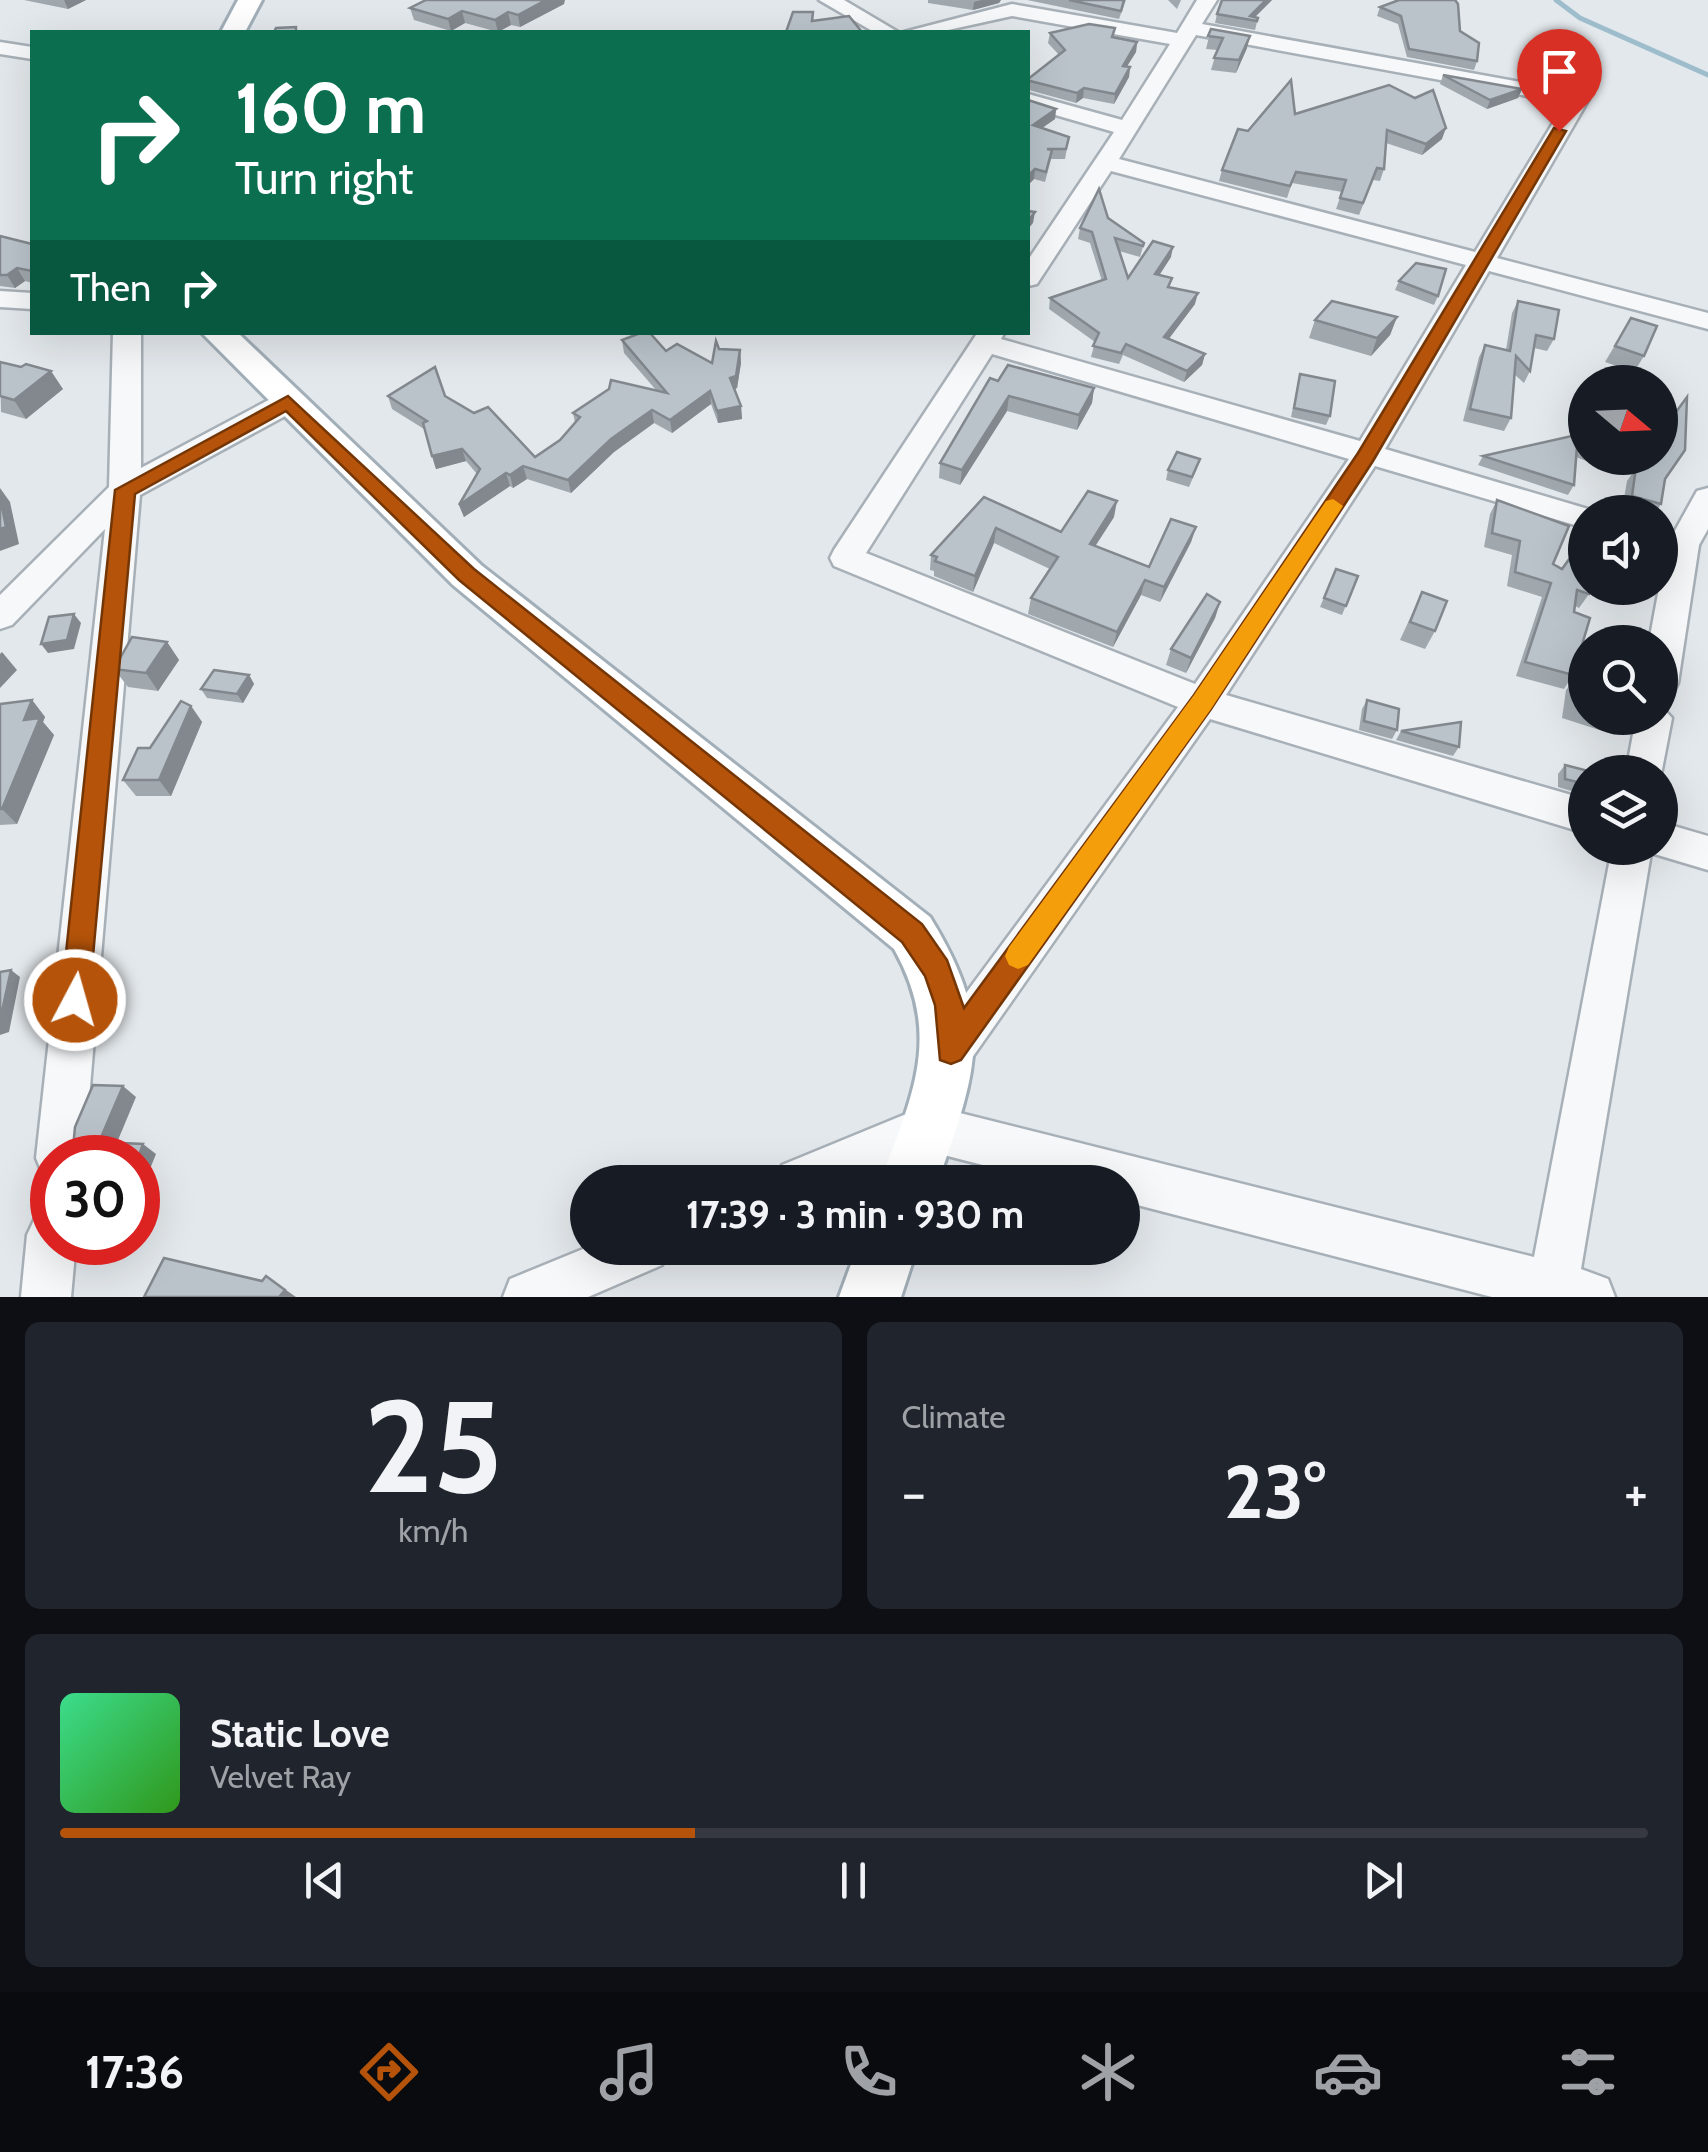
<!DOCTYPE html>
<meta charset="utf-8">
<style>
body{margin:0;font-family:Cabin,sans-serif;background:#20242c;color:#f1f3f6;height:100vh;display:flex;flex-direction:column;font-size:38px;white-space:nowrap}
*{box-sizing:border-box;margin:0}
p{font-size:32px;color:#9ea1a6}
.icon{flex:none;width:55px;height:55px;fill:none;stroke:currentColor;stroke-width:2;stroke-linecap:round;stroke-linejoin:round}
.map{position:relative;height:1297px;overflow:hidden}
.sheet{display:flex;flex-direction:column;gap:25px;padding:25px;background:#0d0f14;flex:1}
.sheet>*{flex:none}
.guide{position:absolute;left:30px;top:30px;width:1000px;height:305px;border-radius:0px;box-shadow:0 10px 40px #0002;background:#0b6e4f;color:#fff;overflow:hidden}
.needle{width:65px;rotate:109deg}
.fabs{position:absolute;left:1568px;top:365px;display:grid;gap:20px}
.fabs a{display:grid;place-items:center;width:110px;height:110px;border-radius:50%;background:#171b24;box-shadow:0 10px 40px #0002;font-size:50px}
.speed{position:absolute;left:30px;top:1135px;display:flex;gap:20px;font-size:50px;font-weight:700;text-align:center}
.speed>*{display:grid;place-content:center;width:130px;height:130px;border-radius:50%;background:#171b24;box-shadow:0 10px 40px #0002;line-height:1}
.speed .limit{border:15px solid #d22;background:#fff;color:#111}
.pin{position:absolute;display:grid;place-items:center;width:85px;height:85px;color:#fff;margin:-102px -42px;border-radius:50% 50% 50% 0;rotate:-45deg;box-shadow:0 0 10px #0007}
.pin .icon{rotate:45deg}
.me{position:absolute;width:110px;margin:-55px;rotate:6deg;stroke-linejoin:round;filter:drop-shadow(0 0 8px #0008)}
.turn{display:flex;align-items:center;gap:35px;height:210px;padding:0 40px;font-size:45px}
.turn .icon{width:130px;height:130px;stroke-width:2.5}
.turn b{display:block;font-size:70px;line-height:85px}
.then{display:flex;align-items:center;height:95px;padding:0 40px;background:#0003;gap:20px;font-size:38px}
.big{font-size:75px;font-weight:700;line-height:1.1}
.sheet .card{flex:1;display:flex;flex-direction:column;justify-content:center;gap:15px;min-width:0;padding:0 35px;border-radius:15px;background:#20242c}
.sheet .dial{align-items:center;gap:0}
.dial b{font-size:130px;line-height:1}
.song{display:flex;align-items:center;gap:30px}
.cover{width:120px;height:120px;border-radius:15px;background:linear-gradient(135deg,hsl(150 70% 55%),hsl(110 70% 35%))}
.played{height:10px;border-radius:5px;background:linear-gradient(90deg,#b45309 40%,#363941 40%)}
.keys{display:flex;justify-content:space-around;direction:ltr}
.heat{display:flex;justify-content:space-between;align-items:center;font-size:55px;direction:ltr}
.sheet .tiles{flex:1;display:grid;gap:25px;grid-template-columns:1fr 1fr}
.card:last-child{grid-column:span 2}
.trip{position:absolute;left:570px;top:1165px;width:570px;height:100px;border-radius:50px;background:#171b24;box-shadow:0 10px 40px #0002;font-weight:700;line-height:100px;text-align:center}
.dock{display:flex;height:160px;justify-content:space-around;align-items:center;background:#090b0e;color:#9ea1a6}
.dock .icon{width:70px;height:70px}
.dock .on{color:#b45309}
.dock b{font-size:45px;color:#f1f3f6}
.map>svg:first-child{display:block}
.lines{fill:none;stroke-linecap:round;stroke-linejoin:round}
.stream{stroke:#9ebdcc;stroke-width:5}
.minor-casing{stroke:#a8b0b7;stroke-width:5}
.major-casing{stroke:#a2afb8;stroke-width:6}
.minor{fill:#f6f8fa;fill-rule:evenodd}
.major{fill:#fff;fill-rule:evenodd}
.wall{fill:#a0a8ae}
.shaded-wall{fill:#82888d}
.building{fill:#bac3ca;stroke:#82888d;stroke-width:2.5}
.route{fill:#b45309;stroke:#753606;stroke-width:2.5}
.slow{fill:#f59e0b}
</style>
<div class="map">
<svg width="1708" height="1297" viewBox="0 0 1708 1297">
<rect width="100%" height="100%" fill="#e3e8ec"/>
<g class="lines">
<!-- stream -->
<path class="stream" d="M1556 0 1580 18 1708 75"/>
<defs>
<g id="minor">
<path d="M819 0H844L898 32H874Z"/>
<path d="M1197 0H1217L1202 24 1586 94 1589 99 1497 258 1708 313V329L1489 271 1385 449 1598 512H1585V528L1375 466 1226 695 1585 799V833L1210 719 967 1065 951 1072 935 1065 929 1050 935 1035 1178 707 834 566 830 558 834 550 978 332H1005L1001 339 1360 441 1466 265 1111 171 1037 284 1028 286V260L1114 132 1028 107V94L1122 120 1170 44 1012 16 939 32H904L1012 4 1177 33ZM1196 35 1565 103 1475 252 1119 159ZM992 354 1349 459 1195 684 866 553Z"/>
<path d="M0 42 32 47V59L0 54Z"/>
<path d="M0 291 32 293V309L0 307Z"/>
<path d="M113 332H141V468L278 395 288 393 303 402 298 409 140 495 84 1158H52V1178L43 1175 36 1158 105 529 12 625 0 629V595L109 487Z"/>
<path d="M1708 488V529L1699 545 1678 683 1673 693 1660 697V642H1649L1667 545 1697 491Z"/>
<path d="M1660 705 1672 718 1660 780V772H1626L1636 718H1660Z"/>
<path d="M1660 822 1708 836V870L1651 853 1581 1269 1608 1279 1615 1297H1492L1122 1201V1182H1049L928 1151 855 1182H775L782 1165 928 1105 1534 1257 1612 848H1660Z"/>
<path d="M52 1210V1242H76L71 1297H21L27 1235 35 1218Z"/>
<path d="M588 1247 670 1248 662 1265 588 1297H503L510 1279Z"/>
</g>
<g id="major">
<path d="M238 0H262L245 32H221Z"/>
<path d="M201 332H237L481 565 930 917C996 1024 977 1070 938 1182H880C912 1096 943 1036 894 949L453 585Z"/>
<path d="M857 1248H917L901 1297H839Z"/>
</g>
</defs>
<!-- minor casing -->
<use href="#minor" class="minor-casing"/>
<!-- major casing -->
<use href="#major" class="major-casing"/>
<!-- minor -->
<use href="#minor" class="minor"/>
<!-- major -->
<use href="#major" class="major"/>
</g>
<!-- wall -->
<g class="wall">
<path d="M24 0H86L68 9Z"/>
<path d="M928 0H1001L999 3 973 10 928 3Z"/>
<path d="M1027 0H1126L1119 19Z"/>
<path d="M1168 0H1181L1177 9Z"/>
<path d="M1272 0 1255 17 1258 18 1255 30 1215 23 1217 14Z"/>
<path d="M564 4 520 27 511 25 498 32 465 23 451 31 414 20 410 8Z"/>
<path d="M1380 7 1460 31 1477 61 1474 70 1407 57 1398 24 1377 16Z"/>
<path d="M1211 29 1247 48 1236 73 1211 70 1217 50 1206 49Z"/>
<path d="M1050 33 1113 38 1137 42 1136 52 1126 67H1130L1129 77 1114 104 1083 98 1076 103 1029 90 1028 92V83L1059 55 1048 43Z"/>
<path d="M1443 75 1522 89 1518 98 1487 109 1440 84Z"/>
<path d="M1028 100 1056 109 1055 119 1042 128 1069 137 1065 159H1051L1045 182 1034 179 1028 185Z"/>
<path d="M1295 114 1442 139 1422 155 1386 143 1384 169 1380 181 1373 180 1359 215 1336 209 1342 192 1292 183 1287 198 1219 181 1222 170 1248 131Z"/>
<path d="M1108 218 1144 243 1140 257 1119 251 1128 278 1171 257 1159 275 1172 278 1169 288 1195 304 1169 338 1205 354 1202 365 1184 382 1123 355 1119 364 1091 357 1095 342 1049 309 1050 298 1102 281 1090 243 1078 239 1080 228Z"/>
<path d="M0 236 32 244V283L25 281 15 288 0 286Z"/>
<path d="M1399 281 1438 296 1434 305 1395 290Z"/>
<path d="M1518 301 1554 339 1547 351 1534 348 1530 371 1524 383 1514 374 1511 418 1504 431 1463 421 1479 357 1485 345 1506 350 1512 313Z"/>
<path d="M1397 317 1390 335 1371 356 1309 338 1315 320Z"/>
<path d="M1631 318 1644 356 1634 372 1605 362Z"/>
<path d="M622 340 712 363 719 349 740 350 741 363 737 388 734 389 741 406 742 419 718 423 711 404 672 433 654 423 614 452 571 493 527 479 513 488 510 486 464 517 459 505 477 474 466 461 436 469 424 429 392 409 388 396H445L535 457 560 440 575 423 573 413 656 390 624 353Z"/>
<path d="M0 362 21 367 63 389 26 419 1 412Z"/>
<path d="M1300 374 1330 416 1326 425 1291 417Z"/>
<path d="M998 381 1094 388 1092 403 1077 430 1007 411 960 485 939 478 940 463Z"/>
<path d="M1585 433V458H1598L1594 464 1576 457 1574 485 1568 495 1478 465 1483 456Z"/>
<path d="M1643 458 1664 480 1661 504 1656 512H1631L1622 510 1627 481Z"/>
<path d="M1197 468 1189 487 1166 480 1168 470Z"/>
<path d="M984 497 1061 532 1114 517 1095 546 1149 567 1196 527 1191 542 1160 602 1141 595 1113 647 1028 614 1031 598 1050 569 994 543 973 592 934 576V571L930 570 931 555Z"/>
<path d="M1497 500 1553 564 1562 569 1585 537V561L1582 560 1579 578 1589 594 1579 608 1575 606 1573 675 1564 689 1516 676 1542 597 1507 586 1512 555 1484 547 1490 514Z"/>
<path d="M1336 569 1358 576 1342 615 1320 607Z"/>
<path d="M1422 592 1435 631 1425 649 1400 640Z"/>
<path d="M1220 602 1215 618 1186 673 1166 665 1171 649Z"/>
<path d="M167 642 179 660 158 691 128 687 114 669Z"/>
<path d="M1579 672 1585 674V718H1629L1615 735 1562 718 1566 690Z"/>
<path d="M249 675 254 684 243 703 207 698 201 689Z"/>
<path d="M32 700 45 717 43 722 54 735 17 824 0 825V704Z"/>
<path d="M1367 700 1397 730 1392 739 1359 730 1362 709Z"/>
<path d="M191 706 202 722 171 796H136L123 780 150 748Z"/>
<path d="M1401 731 1459 747 1453 756 1396 740Z"/>
<path d="M1565 765 1585 772V795L1558 787V774Z"/>
<path d="M52 1172V1236L40 1230Z"/>
</g>
<!-- shaded-wall -->
<g class="shaded-wall">
<path d="M64 0H86L68 9Z"/>
<path d="M546 0H565L564 4 520 27 518 15Z"/>
<path d="M981 0H1001L999 3 973 10 974 2Z"/>
<path d="M1266 0H1272L1252 20 1250 16Z"/>
<path d="M462 11 465 23 451 31 448 19Z"/>
<path d="M508 12 511 25 498 32 495 20Z"/>
<path d="M1250 36 1247 48 1236 73 1239 60Z"/>
<path d="M1137 42 1136 52 1121 76 1123 66Z"/>
<path d="M1130 67 1129 77 1114 104 1115 94Z"/>
<path d="M1084 88 1083 98 1076 103 1077 93Z"/>
<path d="M1522 89 1518 98 1487 109 1490 100Z"/>
<path d="M1056 109 1055 119 1032 135 1033 125Z"/>
<path d="M1446 128 1442 139 1422 155 1426 144Z"/>
<path d="M1035 169 1034 179 1028 185V176Z"/>
<path d="M1035 212 1033 223 1028 229V221Z"/>
<path d="M1173 247 1171 257 1153 285 1155 274Z"/>
<path d="M17 268 25 281 15 288 7 275Z"/>
<path d="M1198 293 1195 304 1162 348 1164 337Z"/>
<path d="M1397 317 1390 335 1371 356 1377 338Z"/>
<path d="M740 350 741 363 737 388 731 391 730 378Z"/>
<path d="M1205 354 1202 365 1184 382 1187 371Z"/>
<path d="M51 371 63 389 26 419 14 400Z"/>
<path d="M1094 388 1092 403 1077 430 1079 415Z"/>
<path d="M710 391 711 404 672 433 670 420Z"/>
<path d="M1009 396 1007 411 960 485 962 470Z"/>
<path d="M741 406 742 419 718 423 717 411Z"/>
<path d="M652 410 654 423 614 452 571 493 568 480 611 439Z"/>
<path d="M462 449 466 461 436 469 432 456Z"/>
<path d="M523 466 527 479 513 488 510 475Z"/>
<path d="M506 473 510 486 464 517 459 505Z"/>
<path d="M0 488 10 502 19 544 0 551Z"/>
<path d="M1117 501 1114 517 1087 559 1090 544Z"/>
<path d="M1196 527 1191 542 1160 602 1164 587Z"/>
<path d="M996 528 994 543 973 592 975 576Z"/>
<path d="M1145 580 1141 595 1113 647 1117 632Z"/>
<path d="M1220 602 1215 618 1186 673 1191 658Z"/>
<path d="M74 614 81 623 74 649 48 653 41 644Z"/>
<path d="M167 642 179 660 158 691 146 673Z"/>
<path d="M2 652 17 670 0 688V654Z"/>
<path d="M249 675 254 684 243 703 237 694Z"/>
<path d="M32 700 45 717 43 722 54 735 17 824 2 809 24 720Z"/>
<path d="M191 706 202 722 171 796 159 780Z"/>
<path d="M11 970 20 977 9 1032 0 1035V1020Z"/>
<path d="M123 1086 136 1097 113 1152 99 1142Z"/>
<path d="M143 1144 156 1154 138 1199V1158Z"/>
<path d="M266 1276 296 1297H279Z"/>
</g>
<!-- building -->
<g class="building">
<path d="M426 0H546L518 15 508 12 495 20 462 11 448 19 410 8Z"/>
<path d="M1069 0H1124L1121 11Z"/>
<path d="M1222 0H1266L1250 16 1258 18 1257 21 1217 14Z"/>
<path d="M1399 0H1455L1458 4 1460 31 1479 43 1477 61 1409 49 1401 16 1380 7Z"/>
<path d="M793 12H813L812 21 849 16 862 32H786Z"/>
<path d="M1089 24 1115 28 1112 37 1137 42 1123 66 1130 67 1115 94 1084 88 1077 93 1030 81 1028 83V79L1065 50 1050 33Z"/>
<path d="M296 27V32H274L276 28Z"/>
<path d="M1211 29 1250 36 1239 60 1214 58 1223 38 1208 36Z"/>
<path d="M1443 75 1522 89 1490 100Z"/>
<path d="M1291 80 1295 114 1389 85 1415 98 1433 90 1446 128 1426 144 1387 130 1384 169 1377 168 1363 203 1340 198 1346 180 1296 172 1290 186 1222 170 1238 129 1248 131Z"/>
<path d="M1028 100 1056 109 1033 125 1069 137 1066 149H1047L1052 150 1046 172 1035 169 1028 176Z"/>
<path d="M1099 189 1108 218 1144 243 1143 246 1115 238 1128 278 1153 241 1173 247 1155 274 1172 278 1168 287 1198 293 1164 337 1205 354 1187 371 1126 344 1121 353 1093 346 1099 333 1050 298 1106 279 1092 232 1080 228Z"/>
<path d="M1028 211 1035 212 1028 221Z"/>
<path d="M0 236 32 244V271L17 268 7 275H0Z"/>
<path d="M1416 263 1446 269 1438 296 1399 281Z"/>
<path d="M1332 301 1397 317 1377 338 1315 320Z"/>
<path d="M1518 301 1559 310 1554 339 1536 335 1530 371 1516 356 1511 418 1470 409 1485 345 1510 351Z"/>
<path d="M1631 318 1657 326 1644 356 1615 346Z"/>
<path d="M643 332H649L666 351 677 344 712 363 716 341 719 349 740 350 736 376 730 378 741 406 717 411 710 391 670 420 652 410 611 439 568 480 523 466 510 475 506 473 459 505 480 469 462 449 432 456 423 423 427 421 388 396 435 367 445 396 474 413 488 407 535 457 560 440 580 417 573 413 609 389 611 380 667 393 622 340Z"/>
<path d="M0 362 21 367 26 364 51 371 14 400 0 396Z"/>
<path d="M1008 365 1094 388 1079 415 1009 396 962 470 940 463 990 378 998 381Z"/>
<path d="M1300 374 1335 381 1330 416 1294 408Z"/>
<path d="M1687 397 1685 450 1665 479 1661 504 1632 496 1636 467 1643 458H1660V434Z"/>
<path d="M1585 433V449L1577 446 1574 485 1483 456Z"/>
<path d="M1177 452 1200 459 1192 477 1168 470Z"/>
<path d="M1088 491 1117 501 1090 544 1149 567 1171 519 1196 527 1164 587 1145 580 1117 632 1031 598 1058 557 996 528 975 576 935 561 937 557 931 555 984 497 1061 532Z"/>
<path d="M0 497 6 527 0 529Z"/>
<path d="M1497 500 1569 526 1553 564 1562 569 1585 537 1579 578 1585 582V588H1591L1589 594 1577 590 1574 612 1590 618 1573 675 1525 662 1551 583 1515 572 1520 541 1492 533Z"/>
<path d="M1336 569 1358 576 1346 606 1324 598Z"/>
<path d="M1422 592 1447 601 1435 631 1410 622Z"/>
<path d="M1207 594 1220 602 1191 658 1171 649Z"/>
<path d="M74 614 67 640 41 644 49 617Z"/>
<path d="M132 637 167 642 146 673 114 669Z"/>
<path d="M214 670 249 675 237 694 201 689Z"/>
<path d="M1579 672 1585 674V703L1575 700Z"/>
<path d="M32 700 24 720 40 718 2 809H0V704Z"/>
<path d="M1367 700 1399 709 1397 730 1364 721Z"/>
<path d="M181 701 191 706 159 780H123L138 748H150Z"/>
<path d="M1461 722 1459 747 1401 731Z"/>
<path d="M1565 765 1592 772H1585V784L1565 779Z"/>
<path d="M11 970 0 1020V972Z"/>
<path d="M93 1085 123 1086 99 1142 143 1144 138 1158H59L61 1152 73 1148 75 1127Z"/>
<path d="M52 1172V1229L40 1230V1200Z"/>
<path d="M164 1258 262 1281 266 1276 285 1290 279 1297H144Z"/>
</g>
<!-- route -->
<path class="route" d="M1554 128 1566 131 1373 461 1211 709 961 1060 951 1064 940 1060 935 1005 925 976 902 942 459 580 286 411 135 494 89 1000 85 1010 75 1014 65 1010 61 1000 115 490 288 396 474 569 922 924 947 960 964 1008 1194 695 1358 453Z"/>
<!-- slow -->
<path class="slow" d="M1333 499 1343 506 1211 709 1028 965 1018 969 1009 965 1005 956 1009 947 1194 695 1326 501Z"/>
</svg>
<div class="fabs">
<a><svg class="needle" viewBox="-14 -14 28 28"><path d="M0-13l5 13h-10z" fill="#e53935"/><path d="M0 13l5-13h-10z" fill="#9ea1a6"/></svg></a>
<a><svg class="icon" aria-label="sound" viewBox="0 0 24 24"><path d="M4 9h4l5-4v14l-5-4H4zM17 9q2 3 0 6"/></svg></a>
<a><svg class="icon" aria-label="search" viewBox="0 0 24 24"><circle cx="10" cy="10" r="6"/><path d="M15 15l6 6"/></svg></a>
<a><svg class="icon" aria-label="layers" viewBox="0 0 24 24"><path d="M12 4l9 5-9 5-9-5zM3 14l9 5 9-5"/></svg></a>
</div>
<div class="speed"><div class="limit">30</div></div>
<div class="pin" style="left:1559px;top:131px;background:#d93025"><svg class="icon" aria-label="arrive" viewBox="0 0 24 24"><path d="M6 21V4h12l-3 4 3 4H6"/></svg></div>
<svg class="me" style="left:75px;top:1000px" viewBox="-20 -20 40 40"><circle r="17" fill="#b45309" stroke="#fff" stroke-width="3"/><path d="M0-11L8 9 0 5-8 9z" fill="#fff"/></svg>
<div class="trip">17:39 · 3 min · 930 m</div>
<div class="guide">
<div class="turn"><svg class="icon" aria-label="right" viewBox="0 0 24 24"><path d="M7 20v-9h11M14 6l5 5-5 5"/></svg><div><b>160 m</b>Turn right</div></div>
<div class="then">Then<svg class="icon" aria-label="right" viewBox="0 0 24 24"><path d="M7 20v-9h11M14 6l5 5-5 5"/></svg></div>
</div>
</div>
<section class="sheet">
<div class="tiles">
<div class="card dial"><b>25</b><p>km/h</p></div>
<div class="card"><p>Climate</p>
<div class="heat"><a>−</a><b class="big">23°</b><a>+</a></div>
</div>
<div class="card">
<div class="song"><i class="cover"></i><div><b>Static Love</b><p>Velvet Ray</p></div></div>
<div class="played"></div>
<div class="keys"><svg class="icon" aria-label="previous" viewBox="0 0 24 24"><path d="M18 5L8 12l10 7zM5 5v14"/></svg><svg class="icon" aria-label="pause" viewBox="0 0 24 24"><path d="M8 5v14M16 5v14"/></svg><svg class="icon" aria-label="next" viewBox="0 0 24 24"><path d="M6 5l10 7-10 7zM19 5v14"/></svg></div>
</div>
</div>
</section>
<nav class="dock">
<b>17:36</b>
<svg class="icon on" aria-label="directions" viewBox="0 0 24 24"><path d="M12 3l9 9-9 9-9-9zM9 14v-3h6M13 9l2 2-2 2"/></svg>
<svg class="icon" aria-label="music" viewBox="0 0 24 24"><path d="M9 18V5l10-2v13"/><circle cx="6" cy="18" r="3"/><circle cx="16" cy="16" r="3"/></svg>
<svg class="icon" aria-label="phone" viewBox="0 0 24 24"><path d="M5 4h4l2 5-3 2q2 4 5 5l2-3 5 2v4C11 20 4 13 5 4z"/></svg>
<svg class="icon" aria-label="climate" viewBox="0 0 24 24"><path d="M12 3v18M4 7l16 10M4 17L20 7"/></svg>
<svg class="icon" aria-label="car" viewBox="0 0 24 24"><path d="M5 17H2v-5l4-1 3-4h7l3 4 3 1v5h-3M9 17h6M6 11h13"/><circle cx="7" cy="17" r="2"/><circle cx="17" cy="17" r="2"/></svg>
<svg class="icon" aria-label="filters" viewBox="0 0 24 24"><path d="M4 7h16M4 17h16"/><circle cx="9" cy="7" r="2"/><circle cx="15" cy="17" r="2"/></svg>
</nav>
